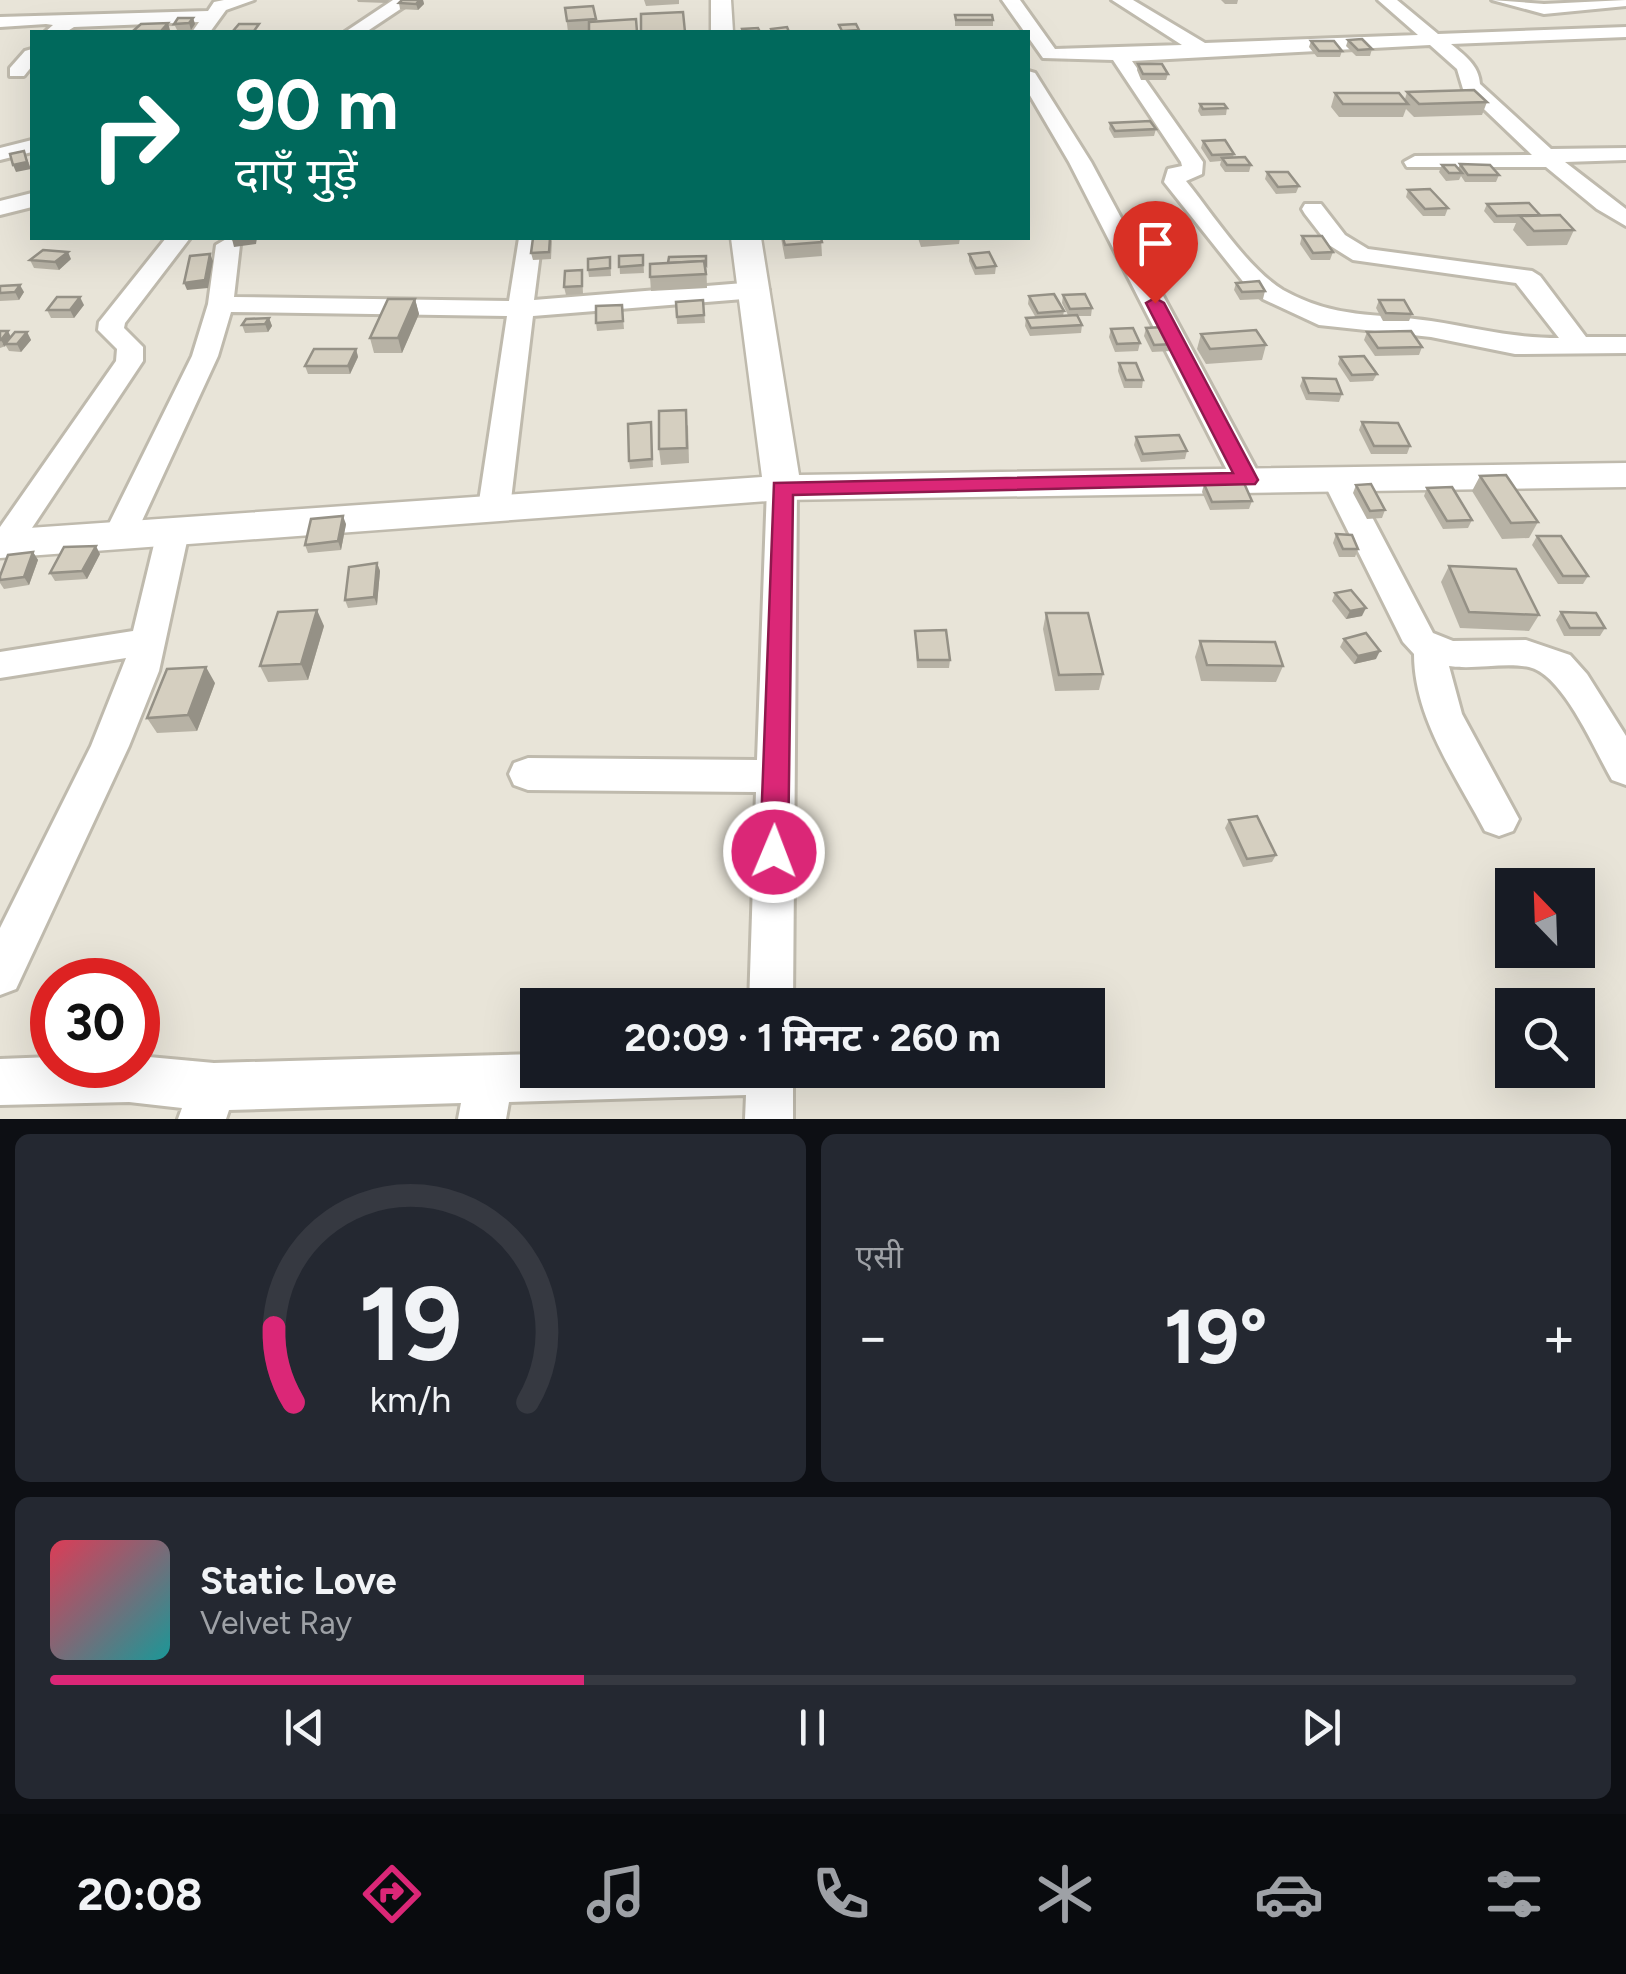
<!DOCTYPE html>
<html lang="hi">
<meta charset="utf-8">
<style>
body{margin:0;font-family:Figtree,"Noto Sans Devanagari",sans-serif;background:#242831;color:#f1f3f6;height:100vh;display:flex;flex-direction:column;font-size:38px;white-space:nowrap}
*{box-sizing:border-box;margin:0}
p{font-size:32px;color:#9ea1a6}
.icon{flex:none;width:55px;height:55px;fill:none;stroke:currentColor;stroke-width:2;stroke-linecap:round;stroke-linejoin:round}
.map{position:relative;height:1119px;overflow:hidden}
.side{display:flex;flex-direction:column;gap:15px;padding:15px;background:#0d0f14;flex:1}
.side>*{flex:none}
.guide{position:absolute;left:30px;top:30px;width:1000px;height:210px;border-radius:0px;box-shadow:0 10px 40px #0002;background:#00695c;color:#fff;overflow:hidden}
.needle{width:65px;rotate:337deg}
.controls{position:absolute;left:1495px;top:868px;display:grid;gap:20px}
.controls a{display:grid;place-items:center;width:100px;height:100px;border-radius:0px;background:#171b24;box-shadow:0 10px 40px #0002;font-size:50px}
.speed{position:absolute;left:30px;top:958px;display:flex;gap:20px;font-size:50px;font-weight:700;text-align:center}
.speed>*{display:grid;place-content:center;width:130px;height:130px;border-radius:50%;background:#171b24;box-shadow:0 10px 40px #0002;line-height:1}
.speed .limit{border:15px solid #d22;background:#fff;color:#111}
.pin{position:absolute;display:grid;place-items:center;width:85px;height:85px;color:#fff;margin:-102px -42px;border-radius:50% 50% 50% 0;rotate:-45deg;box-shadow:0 0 10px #0007}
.pin .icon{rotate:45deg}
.me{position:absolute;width:110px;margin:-55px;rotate:1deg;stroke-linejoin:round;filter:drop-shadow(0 0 8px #0008)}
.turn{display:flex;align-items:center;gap:35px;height:210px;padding:0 40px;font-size:45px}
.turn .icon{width:130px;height:130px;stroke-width:2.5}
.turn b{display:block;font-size:70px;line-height:85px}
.big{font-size:75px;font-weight:700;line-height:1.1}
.side .tile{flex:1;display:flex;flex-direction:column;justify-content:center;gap:15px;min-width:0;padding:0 35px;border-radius:15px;background:#242831}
.side .dial{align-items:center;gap:0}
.dial svg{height:260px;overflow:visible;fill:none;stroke:#363941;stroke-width:7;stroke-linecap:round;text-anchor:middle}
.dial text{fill:#f1f3f6;stroke:none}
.song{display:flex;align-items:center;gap:30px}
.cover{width:120px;height:120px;border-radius:15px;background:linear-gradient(135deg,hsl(350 70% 55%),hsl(180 70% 35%))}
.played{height:10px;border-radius:5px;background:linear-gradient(90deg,#db2777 35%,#363941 35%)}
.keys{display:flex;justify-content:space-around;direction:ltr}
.heat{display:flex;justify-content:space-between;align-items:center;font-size:55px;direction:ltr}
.side .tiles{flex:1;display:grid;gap:15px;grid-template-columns:1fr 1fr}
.tile:last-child{grid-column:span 2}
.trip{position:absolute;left:520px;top:988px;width:585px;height:100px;border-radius:0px;background:#171b24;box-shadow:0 10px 40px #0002;font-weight:700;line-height:100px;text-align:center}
.dock{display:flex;height:160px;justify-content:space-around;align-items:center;background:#090b0e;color:#9ea1a6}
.dock .icon{width:70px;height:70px}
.dock .current{color:#db2777}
.dock b{font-size:45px;color:#f1f3f6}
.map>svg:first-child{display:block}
.residential{fill:#e8e4d8;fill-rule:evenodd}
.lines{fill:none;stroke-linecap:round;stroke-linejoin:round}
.minor-casing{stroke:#bfbaad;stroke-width:6}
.tertiary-casing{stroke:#bfbaad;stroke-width:5}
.minor{fill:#fff;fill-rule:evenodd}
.tertiary{fill:#fff;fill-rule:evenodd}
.wall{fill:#b7b2a5}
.shaded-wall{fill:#959186}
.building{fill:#d5cfc0;stroke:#959186;stroke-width:2.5}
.route{fill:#db2777;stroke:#8e194d;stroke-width:2.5}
</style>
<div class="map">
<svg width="1626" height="1119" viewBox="0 0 1626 1119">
<rect width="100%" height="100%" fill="#f4f2ea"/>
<!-- residential -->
<path class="residential" d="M0 0H1626V1119H0ZM32 32H1028V238H32ZM1512 885H1578V950H1512ZM52 980H138V1065H52ZM538 1005H1088V1070H538ZM1512 1005H1578V1070H1512Z"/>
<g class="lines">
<defs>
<g id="minor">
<path d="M224 0H254L226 10 210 32H192L199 22 74 27 66 32H45L53 25 46 24 0 27V17L208 11 214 2Z"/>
<path d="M393 0H414L366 32H345Z"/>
<path d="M1002 0H1020L1055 49 1182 45 1112 0H1133L1205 43 1418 35 1378 0H1397L1438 34 1626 27V37L1451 44C1464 55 1479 65 1480 84L1551 149 1626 148V160L1565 162 1626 209V226L1597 209 1546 167H1407L1404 162 1415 156 1532 155 1463 89 1457 69 1430 45 1132 61 1203 162 1202 174 1186 181C1212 213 1248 269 1283 290 1335 319 1375 313 1431 321 1477 328 1511 338 1559 338L1516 283 1353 260 1329 245 1305 214 1302 209 1305 204H1321L1345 235 1368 249 1532 271 1540 276 1586 337H1626V353L1515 354 1431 337 1319 325 1263 299 1245 284 1164 182 1168 169 1182 166 1181 162 1113 60 1043 58Z"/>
<path d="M1492 0 1544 4 1626 0V6L1544 14Z"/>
<path d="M32 49V66L24 76H10V68L25 51Z"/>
<path d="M1028 71 1035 73 1091 162 1262 480 1258 487H1236L1232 480 1069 162 1028 92Z"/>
<path d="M32 140V152L0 160V148Z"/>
<path d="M32 193V207L0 215V201Z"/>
<path d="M166 238H190L125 323 124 328 143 347V361L16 552 0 554V527L116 361 117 349 98 330 99 322Z"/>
<path d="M228 238 240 245 234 297 509 301 519 238H542L534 300 756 282 769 290 756 298 533 316 510 508 505 515 494 518 483 515 478 508 507 316 231 312 218 356 135 536 130 544 119 547 108 544 103 536 192 356 208 304 216 245Z"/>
<path d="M1337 469 1348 472 1352 479 1433 633 1453 641 1526 640 1570 655 1587 674 1626 736V785L1612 780C1595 751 1563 674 1529 667 1503 662 1475 670 1449 666L1462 714 1519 819 1513 831 1499 836 1485 831C1456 776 1414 718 1414 654L1403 642 1322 479 1326 472Z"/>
<path d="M782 478 793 481 797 488 793 1005H749L756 792 528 790 514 785 509 774 514 763 528 758 757 760 767 488 771 481Z"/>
<path d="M173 521 184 524 189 532 159 671 129 746 16 989 0 995V928L91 746 126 658 0 678V652L133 631 157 532 162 524Z"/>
<path d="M538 1054V1070H793V1119H745L746 1095 509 1102 506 1119H458L461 1103 229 1110 226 1119H178L182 1108 129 1102 0 1105V1059L52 1057V1065H138V1056L214 1063Z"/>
</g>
<g id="tertiary">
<path d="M711 0H731L733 32H711Z"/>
<path d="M731 238H761L799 475 1626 463V487L782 500 0 558V530L762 477Z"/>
</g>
</defs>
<!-- minor casing -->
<use href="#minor" class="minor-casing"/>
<!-- tertiary casing -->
<use href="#tertiary" class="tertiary-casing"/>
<!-- minor -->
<use href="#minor" class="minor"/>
<!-- tertiary -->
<use href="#tertiary" class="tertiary"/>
</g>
<!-- wall -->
<g class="wall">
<path d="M357 0H389L387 3 358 2Z"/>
<path d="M402 0H423L424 4 418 10 400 9 399 3Z"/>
<path d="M644 0H679V4L646 6Z"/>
<path d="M1221 0H1238L1237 4H1225Z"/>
<path d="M593 6 596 21 589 32H568L565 8Z"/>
<path d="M955 15 993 20V26H955Z"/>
<path d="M193 18 195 24 191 30H177L174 24Z"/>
<path d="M1348 40 1372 49 1370 56H1356L1346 46Z"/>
<path d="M1311 41 1342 51 1340 57H1317L1309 47Z"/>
<path d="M1138 64 1168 74 1166 80H1141L1137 70Z"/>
<path d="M1407 92 1487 102 1482 115 1414 117 1406 109 1403 117H1339L1331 107 1335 93 1405 99Z"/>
<path d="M1200 104 1227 108 1226 115 1201 116 1198 111Z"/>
<path d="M1110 123 1156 129 1154 136 1114 138 1109 129Z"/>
<path d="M1203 141 1234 154 1233 157 1251 165 1249 172H1225L1220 165 1221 161 1210 162 1201 148Z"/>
<path d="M1460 164 1499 175 1496 182H1465L1461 176 1459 180 1446 181 1439 172 1442 165 1458 169Z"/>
<path d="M1267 172 1299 186 1296 193 1276 194 1265 179Z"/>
<path d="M1408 190 1448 208 1445 216H1423L1406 197Z"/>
<path d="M1487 204 1540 215 1574 230 1567 245 1527 246 1513 230 1516 223H1494L1484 211Z"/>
<path d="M1302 236 1333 252 1330 260H1311L1300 244Z"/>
<path d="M781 238H821L822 256 785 259Z"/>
<path d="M918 238H960L959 244 921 247Z"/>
<path d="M552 240 551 259 533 260 531 253Z"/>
<path d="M969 254 996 266 995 274 975 275 969 261Z"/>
<path d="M643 255 644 273 620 274 619 256Z"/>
<path d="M706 256 707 288 651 291 650 277Z"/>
<path d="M610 257 611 276 589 277 588 270Z"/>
<path d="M71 259 59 270 34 268 30 260Z"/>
<path d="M582 270 583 294 566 295 564 287Z"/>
<path d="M1236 283 1265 291 1263 299 1240 300 1234 290Z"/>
<path d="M0 286 24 292 19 300 0 301Z"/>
<path d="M1063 295 1092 308 1091 316H1078L1082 325 1081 333 1030 336 1025 326 1026 318H1036L1028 304 1029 296 1064 311 1063 316 1068 315 1062 303Z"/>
<path d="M415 299 419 314 402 353H374L370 338Z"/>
<path d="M703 300 705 323 677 324 676 302Z"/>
<path d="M1379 300 1412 314 1409 321H1383L1376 308Z"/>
<path d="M84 305 74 318H51L47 310Z"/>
<path d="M622 305 624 329 597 331 596 323Z"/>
<path d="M269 318 272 326 268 332 245 333 242 325Z"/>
<path d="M1146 328 1173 344 1171 351 1152 352 1144 336Z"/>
<path d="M1111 329 1140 343 1138 351 1115 352 1109 337Z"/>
<path d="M0 331 11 337 27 332 31 340 21 352 9 351 6 346 0 348Z"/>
<path d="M1367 332 1422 347 1419 355 1375 356 1364 340Z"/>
<path d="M1201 334 1266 345 1262 360 1206 364 1197 349Z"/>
<path d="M356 349 358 357 350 374H308L305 366Z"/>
<path d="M1340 357 1377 374 1373 381 1350 382 1338 364Z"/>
<path d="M1119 363 1143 380 1142 388H1124L1118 371Z"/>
<path d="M1303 378 1342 394 1339 402 1306 400 1300 386Z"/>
<path d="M1362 422 1410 446 1407 454H1371L1359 430Z"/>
<path d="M688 425 689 463 661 465 659 449Z"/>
<path d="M651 430 653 467 630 469 629 461Z"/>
<path d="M1136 437 1187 451 1185 459 1141 462 1134 445Z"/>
<path d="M1480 476 1538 522 1529 538 1502 539 1472 491Z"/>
<path d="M1204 484 1252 501 1249 509 1210 510 1202 492Z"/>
<path d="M1356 485 1385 510 1382 518 1367 519 1353 493Z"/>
<path d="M1427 488 1472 520 1468 528 1443 529 1424 496Z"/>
<path d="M346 524 341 550 308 553 305 545Z"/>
<path d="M1336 534 1358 549 1355 557H1339L1333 543Z"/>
<path d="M1537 536 1588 576 1583 584H1558L1532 545Z"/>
<path d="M33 552 38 560 29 585 4 589 0 583V576Z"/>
<path d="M100 554 87 579 55 581 50 573Z"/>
<path d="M377 563 380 571 377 605 348 608 345 600Z"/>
<path d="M1449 566 1539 615 1529 631 1460 628 1441 582Z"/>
<path d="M1335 593 1362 616 1346 619 1332 601Z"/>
<path d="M1561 612 1605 628 1600 636H1564L1556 620Z"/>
<path d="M1046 613 1103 674 1099 690 1055 691 1043 629Z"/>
<path d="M324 626 308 680 268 682 260 666Z"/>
<path d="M915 631 950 660 949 668H917Z"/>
<path d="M1344 639 1376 659 1354 664 1340 647Z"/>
<path d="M1200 641 1283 666 1276 682 1201 681 1195 657Z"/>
<path d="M215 683 197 731 157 733 147 718Z"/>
<path d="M1229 820 1276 855 1272 862 1243 867 1225 828Z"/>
</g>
<!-- shaded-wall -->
<g class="shaded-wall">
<path d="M420 0H423L424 4 418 10 416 4Z"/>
<path d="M193 18 195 24 191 30 189 23Z"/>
<path d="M168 23 170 30 168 32H162L161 31Z"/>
<path d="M24 151 31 169 16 172 13 165Z"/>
<path d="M247 238H257L256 244 234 247 232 239Z"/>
<path d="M68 252 71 259 59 270 55 262Z"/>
<path d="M210 254 213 261 208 288 187 290 184 283Z"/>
<path d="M20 285 24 292 19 300 15 292Z"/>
<path d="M80 297 84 305 74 318 70 310Z"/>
<path d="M415 299 419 314 402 353 398 338Z"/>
<path d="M269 318 272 326 268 332 265 324Z"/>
<path d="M8 331 12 339 5 344V347L1 340Z"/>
<path d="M27 332 31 340 21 352 17 344Z"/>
<path d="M356 349 358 357 350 374 348 366Z"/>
<path d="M343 516 346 524 341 550 338 541Z"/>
<path d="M96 546 100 554 87 579 82 571Z"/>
<path d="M33 552 38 560 29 585 24 577Z"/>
<path d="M377 563 380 571 377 605 374 597Z"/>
<path d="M1366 608 1362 616 1346 619 1350 611Z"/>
<path d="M317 610 324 626 308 680 301 664Z"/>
<path d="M1380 651 1376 659 1354 664 1358 656Z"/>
<path d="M206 667 215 683 197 731 188 715Z"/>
</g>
<!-- building -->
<g class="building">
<path d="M402 0H420L416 4 399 3Z"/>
<path d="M593 6 596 19 567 21 565 8Z"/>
<path d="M683 12 685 32H641V14Z"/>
<path d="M955 15H992L993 20H956Z"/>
<path d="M178 18H193L189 23 174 24Z"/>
<path d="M636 19 637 32H589V22Z"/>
<path d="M168 23 161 31H133L141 24Z"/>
<path d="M239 24H259L254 31H233Z"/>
<path d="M856 24 859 30 842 31 839 25Z"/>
<path d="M787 27 789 32H772L771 29Z"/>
<path d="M758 28 760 32H743L742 29Z"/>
<path d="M1362 39 1372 49 1358 50 1348 40Z"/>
<path d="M1311 41H1334L1342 51H1319Z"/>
<path d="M1138 64H1162L1168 74H1143Z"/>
<path d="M1474 90 1487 102 1419 104 1407 92Z"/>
<path d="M1335 93H1399L1408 104H1343Z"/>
<path d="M1200 104H1224L1227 108 1203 109Z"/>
<path d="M1150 121 1156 129 1115 131 1110 123Z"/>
<path d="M1225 140 1234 154 1212 155 1203 141Z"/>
<path d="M24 151 27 162 13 165 10 154Z"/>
<path d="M1245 157 1251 165H1227L1222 158Z"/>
<path d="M1460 164 1490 165 1499 175H1468Z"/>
<path d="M1442 165H1455L1462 173H1449Z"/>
<path d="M1267 172H1288L1299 186 1278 187Z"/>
<path d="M1430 189 1448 208 1425 209 1408 190Z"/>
<path d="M1529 203 1540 215 1497 216 1487 204Z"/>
<path d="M1560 215 1574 230 1534 231 1520 216Z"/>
<path d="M1302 236H1322L1333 252 1313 253Z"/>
<path d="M533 238H550L549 252 531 253Z"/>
<path d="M783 238H821L822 242 785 245Z"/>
<path d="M43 250 68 252 55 262 30 260Z"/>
<path d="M989 252 996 266 976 268 969 254Z"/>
<path d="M210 254 205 280 184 283 190 256Z"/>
<path d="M643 255V265L619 267V256Z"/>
<path d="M706 256V264L704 261 668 263 669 257Z"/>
<path d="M610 257V268L588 270V259Z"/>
<path d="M704 261 706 274 650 277V264Z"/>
<path d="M582 270V286L564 287 565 271Z"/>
<path d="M1259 281 1265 291 1242 292 1236 283Z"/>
<path d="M20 285 15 292 0 293V286Z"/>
<path d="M1054 294 1064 311 1038 313 1029 296Z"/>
<path d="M1085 294 1092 308 1070 309 1063 295Z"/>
<path d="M57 297H80L70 310H47Z"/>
<path d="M388 299H415L398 338H370Z"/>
<path d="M703 300 704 315 677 317 676 302Z"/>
<path d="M1379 300H1404L1412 314 1386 313Z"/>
<path d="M622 305 623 321 596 323V306Z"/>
<path d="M1077 315 1082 325 1031 328 1026 318Z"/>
<path d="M269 318 265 324 242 325 246 319Z"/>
<path d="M1163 327 1173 344 1154 345 1146 328Z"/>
<path d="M1133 328 1140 343 1117 344 1111 329Z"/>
<path d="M1256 330 1266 345 1210 349 1201 334Z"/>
<path d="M0 331H8L1 340H0Z"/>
<path d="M1411 331 1422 347 1378 348 1367 332Z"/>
<path d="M15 332H27L17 344H5Z"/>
<path d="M314 349H356L348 366H305Z"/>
<path d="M1364 356 1377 374 1352 375 1340 357Z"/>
<path d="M1119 363H1136L1143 380H1126Z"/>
<path d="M1303 378 1336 379 1342 394 1309 393Z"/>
<path d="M686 410 687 448 659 449V411Z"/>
<path d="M651 422 652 459 629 461 628 424Z"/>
<path d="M1362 422 1398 423 1410 446H1374Z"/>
<path d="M1179 435 1187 451 1143 454 1136 437Z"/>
<path d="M1506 475 1538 522 1511 523 1480 476Z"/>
<path d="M1244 483 1252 501 1212 502 1204 484Z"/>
<path d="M1371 484 1385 510 1370 511 1356 485Z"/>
<path d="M1452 487 1472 520 1447 521 1427 488Z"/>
<path d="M343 516 338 541 305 545 311 519Z"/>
<path d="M1336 534 1352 535 1358 549H1343Z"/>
<path d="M1537 536H1561L1588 576H1563Z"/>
<path d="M96 546 82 571 50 573 64 547Z"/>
<path d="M33 552 24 577 0 580V576L8 555Z"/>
<path d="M377 563 374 597 345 600 349 567Z"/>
<path d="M1449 566 1516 569 1539 615 1469 612Z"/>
<path d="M1351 590 1366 608 1350 611 1335 593Z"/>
<path d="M317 610 301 664 260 666 278 612Z"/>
<path d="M1561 612 1596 613 1605 628H1570Z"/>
<path d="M1046 613H1088L1103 674 1059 675Z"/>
<path d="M946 630 950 660H918L915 631Z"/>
<path d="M1366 633 1380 651 1358 656 1344 639Z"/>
<path d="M1200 641 1275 642 1283 666 1207 665Z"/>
<path d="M206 667 188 715 147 718 167 669Z"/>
<path d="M1257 816 1276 855 1247 859 1229 820Z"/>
</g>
<!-- route -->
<path class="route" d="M1155 298 1164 303 1258 480 1255 484 793 495 788 852 784 861 774 865 764 861 760 852 774 483 1233 473 1146 303Z"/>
</svg>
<div class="controls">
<a><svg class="needle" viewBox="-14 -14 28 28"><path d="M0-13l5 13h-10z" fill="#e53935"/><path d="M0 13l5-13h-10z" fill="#9ea1a6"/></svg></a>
<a><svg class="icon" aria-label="search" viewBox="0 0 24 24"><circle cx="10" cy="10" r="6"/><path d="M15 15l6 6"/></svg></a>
</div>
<div class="speed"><div class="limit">30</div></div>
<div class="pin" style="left:1155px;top:303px;background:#d93025"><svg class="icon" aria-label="arrive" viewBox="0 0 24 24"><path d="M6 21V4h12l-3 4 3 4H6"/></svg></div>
<svg class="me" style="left:774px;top:852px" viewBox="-20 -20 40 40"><circle r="17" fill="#db2777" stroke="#fff" stroke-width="3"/><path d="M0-11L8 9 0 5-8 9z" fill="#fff"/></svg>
<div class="trip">20:09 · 1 मिनट · 260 m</div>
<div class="guide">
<div class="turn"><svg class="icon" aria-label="right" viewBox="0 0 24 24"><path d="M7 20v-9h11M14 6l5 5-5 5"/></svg><div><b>90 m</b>दाएँ मुड़ें</div></div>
</div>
</div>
<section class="side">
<div class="tiles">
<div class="tile dial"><svg viewBox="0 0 100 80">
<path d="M14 69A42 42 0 1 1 86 69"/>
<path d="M14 69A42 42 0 0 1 8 46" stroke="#db2777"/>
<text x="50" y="56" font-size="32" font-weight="700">19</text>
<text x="50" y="72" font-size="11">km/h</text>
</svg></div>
<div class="tile"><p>एसी</p>
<div class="heat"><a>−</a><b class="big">19°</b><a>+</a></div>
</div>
<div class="tile">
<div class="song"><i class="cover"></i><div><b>Static Love</b><p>Velvet Ray</p></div></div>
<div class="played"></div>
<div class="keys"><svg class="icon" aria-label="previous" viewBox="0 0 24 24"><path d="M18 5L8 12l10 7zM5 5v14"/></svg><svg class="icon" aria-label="pause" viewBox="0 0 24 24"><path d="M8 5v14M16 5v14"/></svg><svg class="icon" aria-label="next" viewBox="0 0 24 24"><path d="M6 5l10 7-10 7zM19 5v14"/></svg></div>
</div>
</div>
</section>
<nav class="dock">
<b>20:08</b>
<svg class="icon current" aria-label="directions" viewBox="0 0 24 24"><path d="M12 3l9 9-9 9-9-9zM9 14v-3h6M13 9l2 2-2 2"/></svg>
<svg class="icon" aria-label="music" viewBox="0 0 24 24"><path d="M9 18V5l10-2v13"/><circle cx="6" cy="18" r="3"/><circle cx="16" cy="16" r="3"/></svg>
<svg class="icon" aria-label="phone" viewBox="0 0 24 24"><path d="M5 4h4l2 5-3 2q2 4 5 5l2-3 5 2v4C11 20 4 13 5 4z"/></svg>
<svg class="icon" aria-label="climate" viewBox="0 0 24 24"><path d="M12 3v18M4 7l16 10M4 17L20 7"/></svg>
<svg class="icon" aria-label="car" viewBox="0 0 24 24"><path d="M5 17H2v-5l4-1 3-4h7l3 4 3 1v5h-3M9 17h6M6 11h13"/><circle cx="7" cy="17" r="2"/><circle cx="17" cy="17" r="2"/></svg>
<svg class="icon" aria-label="filters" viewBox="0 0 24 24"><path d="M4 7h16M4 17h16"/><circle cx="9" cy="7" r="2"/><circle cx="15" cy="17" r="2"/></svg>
</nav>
